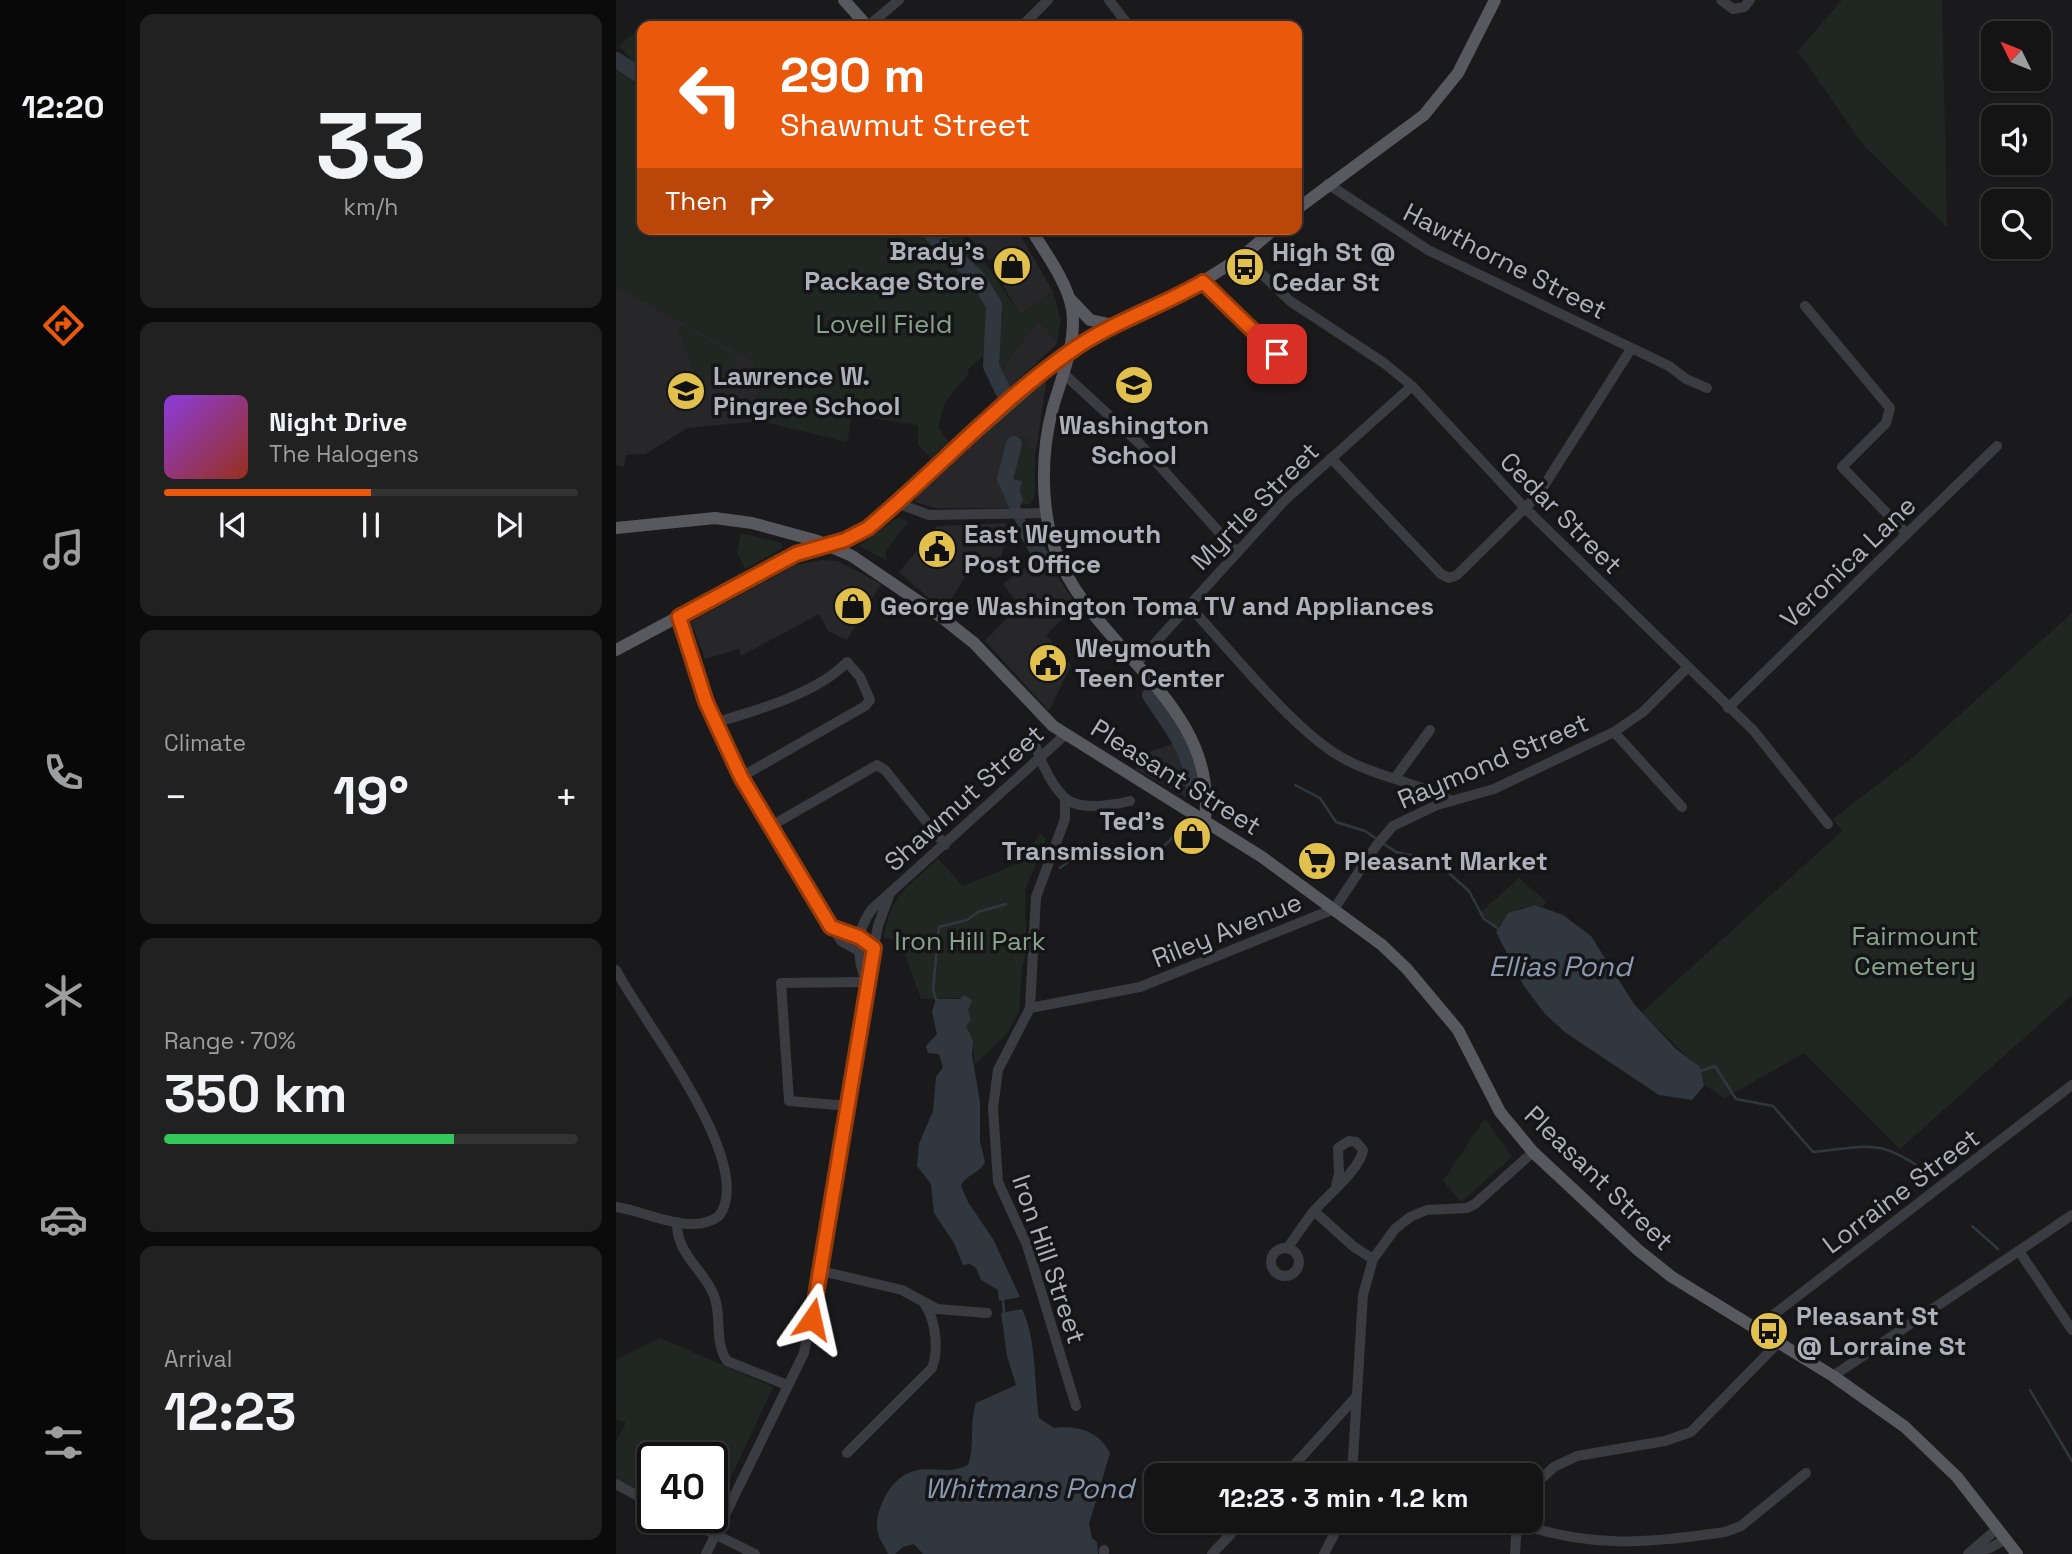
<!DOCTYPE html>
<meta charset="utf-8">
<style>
body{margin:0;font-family:"Space Grotesk",sans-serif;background:#212122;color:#f1f3f6;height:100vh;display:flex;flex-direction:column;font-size:26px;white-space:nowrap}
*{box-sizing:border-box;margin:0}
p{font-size:23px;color:#9d9ea0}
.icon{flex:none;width:38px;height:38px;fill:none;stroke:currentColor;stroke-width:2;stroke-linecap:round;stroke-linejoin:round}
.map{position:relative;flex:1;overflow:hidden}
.details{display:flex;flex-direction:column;gap:14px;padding:14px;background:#0b0b0c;width:490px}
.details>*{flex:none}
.top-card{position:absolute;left:21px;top:21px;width:665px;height:214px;border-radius:14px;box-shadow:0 2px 5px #0004,0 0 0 2px #333334;background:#ea580c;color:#fff;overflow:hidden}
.needle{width:46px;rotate:313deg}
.fabs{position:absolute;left:1365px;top:21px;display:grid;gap:14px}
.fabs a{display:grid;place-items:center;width:70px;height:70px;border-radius:14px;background:#141415;box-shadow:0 2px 5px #0004,0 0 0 2px #333334;font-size:35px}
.speed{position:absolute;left:21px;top:1442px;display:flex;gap:14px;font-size:35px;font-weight:700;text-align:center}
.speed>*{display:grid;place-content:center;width:91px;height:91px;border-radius:50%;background:#141415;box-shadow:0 2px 5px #0004,0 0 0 2px #333334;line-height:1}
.speed .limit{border:4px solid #111;border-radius:10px;background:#fff;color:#111}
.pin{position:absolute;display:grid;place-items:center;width:60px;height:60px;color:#fff;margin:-30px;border-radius:14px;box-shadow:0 4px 10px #0006}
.me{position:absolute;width:77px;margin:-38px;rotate:11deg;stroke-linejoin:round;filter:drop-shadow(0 0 5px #0008)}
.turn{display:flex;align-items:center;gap:24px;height:147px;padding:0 28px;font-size:32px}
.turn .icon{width:91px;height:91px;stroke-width:2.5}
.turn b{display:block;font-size:49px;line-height:60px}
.then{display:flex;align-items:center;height:66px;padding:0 28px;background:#0003;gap:14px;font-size:26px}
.big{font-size:52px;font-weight:800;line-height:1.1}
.details .tile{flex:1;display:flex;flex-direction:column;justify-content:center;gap:10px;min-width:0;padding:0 24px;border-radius:14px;background:#212122}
.details .dial{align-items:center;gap:0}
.dial b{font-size:91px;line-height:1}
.song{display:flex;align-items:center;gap:21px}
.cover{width:84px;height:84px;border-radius:10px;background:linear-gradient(135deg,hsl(270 70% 55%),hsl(10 70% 35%))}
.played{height:7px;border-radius:4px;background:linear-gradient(90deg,#ea580c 50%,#333334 50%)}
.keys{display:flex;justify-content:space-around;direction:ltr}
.heat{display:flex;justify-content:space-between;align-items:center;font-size:38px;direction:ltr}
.charge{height:10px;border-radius:5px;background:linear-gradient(90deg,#34c759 70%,#333334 0)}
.trip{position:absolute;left:528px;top:1463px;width:399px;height:70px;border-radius:14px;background:#141415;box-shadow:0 2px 5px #0004,0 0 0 2px #333334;font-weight:800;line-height:70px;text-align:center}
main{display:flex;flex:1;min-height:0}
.dock{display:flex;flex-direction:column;width:126px;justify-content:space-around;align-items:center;background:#080808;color:#9d9ea0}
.dock .icon{width:49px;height:49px}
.dock .selected{color:#ea580c}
.dock b{font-size:32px;color:#f1f3f6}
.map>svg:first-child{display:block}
.built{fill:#272629}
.green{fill:#202722}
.water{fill:#31373f}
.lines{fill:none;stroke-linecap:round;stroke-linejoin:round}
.stream{stroke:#31373f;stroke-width:2.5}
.river{stroke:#31373f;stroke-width:16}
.minor{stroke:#3b3c41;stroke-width:10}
.major{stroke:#58595f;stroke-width:12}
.route-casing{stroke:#983908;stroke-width:18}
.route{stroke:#ea580c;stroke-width:12}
.labels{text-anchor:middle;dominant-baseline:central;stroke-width:7;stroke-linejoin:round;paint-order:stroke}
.poi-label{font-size:26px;font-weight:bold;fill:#aeb0ba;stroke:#151517;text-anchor:start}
.street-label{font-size:26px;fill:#aeb0ba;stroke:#151517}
.park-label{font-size:26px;fill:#87a38c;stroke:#151517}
.water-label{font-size:28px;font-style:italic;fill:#899ab1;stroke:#151517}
</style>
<main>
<nav class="dock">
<b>12:20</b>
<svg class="icon selected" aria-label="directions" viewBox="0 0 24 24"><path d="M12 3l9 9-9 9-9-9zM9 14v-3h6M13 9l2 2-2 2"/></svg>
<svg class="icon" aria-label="music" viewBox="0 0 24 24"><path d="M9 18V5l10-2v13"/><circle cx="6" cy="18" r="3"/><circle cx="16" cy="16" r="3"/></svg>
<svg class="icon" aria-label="phone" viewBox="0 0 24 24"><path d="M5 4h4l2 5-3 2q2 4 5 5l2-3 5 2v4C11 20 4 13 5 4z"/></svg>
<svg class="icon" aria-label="climate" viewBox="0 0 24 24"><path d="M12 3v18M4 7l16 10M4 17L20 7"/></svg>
<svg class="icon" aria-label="car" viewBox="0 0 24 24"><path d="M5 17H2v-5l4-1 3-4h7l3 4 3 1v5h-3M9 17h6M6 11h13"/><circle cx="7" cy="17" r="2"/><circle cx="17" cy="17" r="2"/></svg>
<svg class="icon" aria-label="filters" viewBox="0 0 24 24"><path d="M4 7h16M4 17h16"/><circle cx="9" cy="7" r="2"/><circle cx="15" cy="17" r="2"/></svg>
</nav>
<section class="details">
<div class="tile dial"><b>33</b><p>km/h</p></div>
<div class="tile">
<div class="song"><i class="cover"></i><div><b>Night Drive</b><p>The Halogens</p></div></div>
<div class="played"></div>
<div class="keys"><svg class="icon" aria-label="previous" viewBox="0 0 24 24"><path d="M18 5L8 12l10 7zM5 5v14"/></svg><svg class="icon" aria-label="pause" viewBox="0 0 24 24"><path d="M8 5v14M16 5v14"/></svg><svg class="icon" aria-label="next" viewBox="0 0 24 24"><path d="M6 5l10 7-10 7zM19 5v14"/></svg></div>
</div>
<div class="tile"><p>Climate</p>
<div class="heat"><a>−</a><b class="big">19°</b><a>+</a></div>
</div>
<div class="tile"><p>Range · 70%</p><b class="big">350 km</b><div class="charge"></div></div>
<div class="tile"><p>Arrival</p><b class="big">12:23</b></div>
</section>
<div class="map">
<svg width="1456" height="1554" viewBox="0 0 1456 1554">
<rect width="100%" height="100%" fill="#1a1a1c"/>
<!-- built -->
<g class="built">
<path d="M345 229H401L437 292 404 315 382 276 387 272 379 258 373 260Z"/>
<path d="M0 286 138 361 144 421 72 428 29 454 10 455 8 467 0 465Z"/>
<path d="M423 321 441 341 440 345 389 392 383 380 394 356Z"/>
<path d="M431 378 420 451 411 447 412 438 401 437 388 449 390 454 384 483 395 508H320L299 502 301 494Z"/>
<path d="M390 523V541L379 574 358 563 328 611 283 572 321 526Z"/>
<path d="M207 560 222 561 265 584 231 640 212 631 203 614 125 656 123 649 89 659 75 622 180 565Z"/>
<path d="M418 560 427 566 432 563 461 605 430 635 455 665 433 711 369 641 403 605 387 584Z"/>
<path d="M559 743 569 768 570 797 519 769 533 752Z"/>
</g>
<!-- green -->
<g class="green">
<path d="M1226 0H1326L1331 227 1248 146 1182 51Z"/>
<path d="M26 27V71L3 46Z"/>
<path d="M0 70 26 88V229H302L316 236 338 257 367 291 375 307 373 347 369 355 352 369 353 373 329 402 322 427 333 442 315 458 302 445V425L236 415 231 442 144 421 138 361 0 286Z"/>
<path d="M319 229H340L374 269 404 315 437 292 445 321 441 341 423 321 394 356 383 380 378 367 381 319 387 318 365 279Z"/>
<path d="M66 325 120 356 119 366 86 378 79 376 62 329Z"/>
<path d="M403 438H413L411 447 419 450V497L414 504 404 505 403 495 392 478Z"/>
<path d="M285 518 292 522 269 552 271 561 243 546 279 519Z"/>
<path d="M125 533 165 543 167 548 129 569 121 552Z"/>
<path d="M1456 613V995L1284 1149 1188 1053 1109 1098 1088 1085C1090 1069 1039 1027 1026 1012L1226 831 1217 819 1297 757Z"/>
<path d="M424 834 430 839 409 890 410 952 406 968 403 1012 389 1036 358 1065 357 1041 350 1026 353 1005 345 998 305 999 285 943 268 937C274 895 293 886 322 859L347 886 403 863Z"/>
<path d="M903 878 930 901 927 906C906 903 891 913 880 929L865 912Z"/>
<path d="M869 1118 896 1157 845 1202 827 1181Z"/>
<path d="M44 1338 157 1387 108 1492 96 1485V1458H37V1497L0 1478V1441L10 1423 0 1419V1360Z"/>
</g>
<!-- water -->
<g class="water">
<path d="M391 478 406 481 403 495 407 499 404 506 421 550C402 532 389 506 386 481Z"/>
<path d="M919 905 947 915 975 936 1018 1004 1060 1049 1084 1067 1088 1086 1076 1100 1043 1095 950 1033 929 1014 908 986 880 932 892 913Z"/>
<path d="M348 995 356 1000 352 1010 355 1020 350 1026 357 1041 356 1055 364 1102V1141L369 1162C363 1174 350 1174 345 1186L352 1202 377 1239 404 1297 383 1301 382 1290 365 1280 360 1268 354 1264 347 1265 338 1243 318 1213 315 1184 301 1166 303 1144 317 1111 320 1077 327 1067 323 1054 312 1053 310 1046 321 1034 316 1012 320 999H344Z"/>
<path d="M406 1309C421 1340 418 1385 423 1418L438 1428C461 1425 483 1431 494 1453L473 1524 476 1538 481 1542 482 1554H307L298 1544 287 1547 279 1554H272C269 1547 261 1536 261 1528 260 1507 276 1476 298 1471 316 1466 331 1475 352 1465 359 1447 353 1424 360 1403L400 1385 391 1356 385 1313Z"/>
</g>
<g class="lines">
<!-- stream -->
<g class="stream">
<path d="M679 785 704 798 720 822 749 831 780 852 812 859 827 868 853 891 868 919 881 928"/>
<path d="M578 793 577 784H580"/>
<path d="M444 868 459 857C508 860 538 872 567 822"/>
<path d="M321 1003 317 990 323 927 351 920 362 912 390 904"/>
<path d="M1085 1071 1099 1066 1120 1099 1157 1106 1197 1152C1255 1146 1264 1138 1313 1174"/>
<path d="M1356 1226 1382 1249"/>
<path d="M387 1299 388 1313"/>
<path d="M1414 1390 1456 1461"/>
</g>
<!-- river -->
<g class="river">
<path d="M0 60 26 77"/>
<path d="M311 229 362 279 378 305 375 366 388 393"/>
<path d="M398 498 389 479 398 444"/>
<path d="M412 534 430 565"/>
<path d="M534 695C552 723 575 749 577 784"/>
</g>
<!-- minor -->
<g class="minor">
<path d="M493 0 513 26"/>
<path d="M1105 0 1117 9 1128 7 1134 0"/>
<path d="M252 26 283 0"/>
<path d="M406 26 432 0"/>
<path d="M712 184 812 250 1053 366 1070 379 1091 388"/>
<path d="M627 256 674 301 768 363 796 386 910 509 1138 731 1212 824"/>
<path d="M587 282 669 363"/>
<path d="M1189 306 1274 408 1270 423 1226 467 1291 534"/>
<path d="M447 373 524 444 620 551"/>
<path d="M715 458 825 574 833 578 841 575 922 495 1015 349"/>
<path d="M281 503 313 515 431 513"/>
<path d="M572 605C614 649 675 728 725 757 760 777 801 782 836 801"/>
<path d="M63 617 90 702 116 761 225 941 241 950 258 948"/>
<path d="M520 664 669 500 796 386"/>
<path d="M1112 708 1381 446"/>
<path d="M98 723C139 711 202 693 231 662L244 677 254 700 249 706 125 777"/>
<path d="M998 732 1066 807"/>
<path d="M415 733C421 753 433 783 449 798 463 811 497 805 514 801"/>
<path d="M779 778 814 730"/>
<path d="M449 798V819L420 897 414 1008 382 1070 377 1108 382 1182 411 1245 460 1406"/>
<path d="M155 826 261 765 269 770 329 845"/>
<path d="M216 927 243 937 258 948"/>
<path d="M0 970C25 1019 142 1164 103 1216 75 1237 31 1211 0 1207"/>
<path d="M250 981C240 956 239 932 256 909L449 735"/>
<path d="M414 1008 524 987 718 909 760 846 777 826 821 805 878 789 998 732 1027 712 1071 668"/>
<path d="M233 1106 173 1101 165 983 251 982"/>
<path d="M698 1211 738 1247 757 1259"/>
<path d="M61 1222C60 1253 85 1267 97 1293 107 1315 97 1340 111 1361L171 1385"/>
<path d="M672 1247C681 1235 689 1222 698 1211 711 1196 745 1168 747 1150L740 1142 733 1141 722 1148 723 1173 720 1186"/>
<circle cx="669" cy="1262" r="14"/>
<path d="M1403 1251 1456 1330"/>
<path d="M205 1271 286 1290 321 1309 371 1313"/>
<path d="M1139 1329 1456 1085"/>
<path d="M1217 1376 1456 1215"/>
<path d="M231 1453 316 1368C323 1350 320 1321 309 1305"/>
<path d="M669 1475 739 1398"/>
<path d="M736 1475 747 1295 757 1259 779 1229 794 1217 811 1210 851 1208 859 1204 917 1152"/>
<path d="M0 1484 37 1504"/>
<path d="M915 1488 938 1467 961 1456 1049 1441 1075 1432 1162 1343"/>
<path d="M64 1517 139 1554"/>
<path d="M901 1523C977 1549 1031 1543 1109 1532L1125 1526 1190 1473"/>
<path d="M488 1550V1554"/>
<path d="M1354 1553 1374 1548 1390 1539"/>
<path d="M90 1554 188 1353 219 1196 251 982 262 926 274 893"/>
<path d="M596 1554 627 1521"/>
<path d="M708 1554 725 1521"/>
<path d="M899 1554 901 1521"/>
<path d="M1352 1554 1382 1528"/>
</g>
<!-- major -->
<g class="major">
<path d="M228 0 251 26"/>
<path d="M681 209 808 115 842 73 879 0"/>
<path d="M415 229C429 253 451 281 456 309 461 342 446 376 437 407 425 451 424 506 439 549 474 648 603 702 589 819"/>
<path d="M455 300 474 320 498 325"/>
<path d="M0 528 99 518 136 523 202 541 236 556 324 616 358 643 437 726 646 857 766 945 791 969 842 1030 884 1112 917 1152 1022 1250 1056 1277 1217 1376 1289 1427 1341 1477 1401 1554"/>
<path d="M0 650 180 554 223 542 252 528 452 353 498 325 531 312 568 293 627 256 658 229"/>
</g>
</g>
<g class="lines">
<defs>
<path id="route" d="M196 1319 258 948 243 937 215 927 125 777 90 702 63 617 180 554 229 540 252 528C320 471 382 402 455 351 496 322 544 307 587 282L661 354"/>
</defs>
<!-- route casing -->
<use href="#route" class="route-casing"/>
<!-- route -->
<use href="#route" class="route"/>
</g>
<!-- icons -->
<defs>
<symbol id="shop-disc" viewBox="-11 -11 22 22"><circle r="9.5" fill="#e1c04d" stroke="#151517"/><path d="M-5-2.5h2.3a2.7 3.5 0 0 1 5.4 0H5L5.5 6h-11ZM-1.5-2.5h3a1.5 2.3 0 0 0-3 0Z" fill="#111"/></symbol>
<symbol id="bus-disc" viewBox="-11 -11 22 22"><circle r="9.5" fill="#e1c04d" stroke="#151517"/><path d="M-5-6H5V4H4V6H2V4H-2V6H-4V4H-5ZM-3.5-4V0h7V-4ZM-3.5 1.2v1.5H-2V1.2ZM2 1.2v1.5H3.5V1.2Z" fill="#111"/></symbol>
<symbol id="school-disc" viewBox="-11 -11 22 22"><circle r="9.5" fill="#e1c04d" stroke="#151517"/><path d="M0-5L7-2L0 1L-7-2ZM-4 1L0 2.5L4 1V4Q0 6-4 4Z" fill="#111"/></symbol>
<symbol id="civic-disc" viewBox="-11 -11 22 22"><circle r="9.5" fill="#e1c04d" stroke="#151517"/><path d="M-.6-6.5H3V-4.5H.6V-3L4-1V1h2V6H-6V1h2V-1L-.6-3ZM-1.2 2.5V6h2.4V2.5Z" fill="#111"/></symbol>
<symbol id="supermarket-disc" viewBox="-11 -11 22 22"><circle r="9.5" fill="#e1c04d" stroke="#151517"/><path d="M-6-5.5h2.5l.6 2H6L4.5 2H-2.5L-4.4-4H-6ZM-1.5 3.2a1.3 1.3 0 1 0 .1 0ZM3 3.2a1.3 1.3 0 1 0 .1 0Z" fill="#111"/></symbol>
</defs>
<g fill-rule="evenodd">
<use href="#shop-disc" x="374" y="244" width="44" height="44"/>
<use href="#bus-disc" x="607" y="245" width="44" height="44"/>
<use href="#school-disc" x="496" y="363" width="44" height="44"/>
<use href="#school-disc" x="48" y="369" width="44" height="44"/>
<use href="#civic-disc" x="299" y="527" width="44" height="44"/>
<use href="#shop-disc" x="215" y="584" width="44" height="44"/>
<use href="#civic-disc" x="410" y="641" width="44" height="44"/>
<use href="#shop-disc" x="554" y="814" width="44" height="44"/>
<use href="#supermarket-disc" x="679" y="839" width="44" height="44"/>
<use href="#bus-disc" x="1131" y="1309" width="44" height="44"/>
</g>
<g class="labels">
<!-- poi labels -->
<g class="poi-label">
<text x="369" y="251" text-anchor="end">Brady's<tspan x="369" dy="30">Package Store</tspan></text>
<text x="656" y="252">High St @<tspan x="656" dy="30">Cedar St</tspan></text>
<text x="97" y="376">Lawrence W.<tspan x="97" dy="30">Pingree School</tspan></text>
<text x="518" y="425" text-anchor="middle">Washington<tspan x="518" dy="30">School</tspan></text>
<text x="348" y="534">East Weymouth<tspan x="348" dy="30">Post Office</tspan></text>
<text x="264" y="606">George Washington Toma TV and Appliances</text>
<text x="459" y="648">Weymouth<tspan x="459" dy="30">Teen Center</tspan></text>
<text x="549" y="821" text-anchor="end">Ted's<tspan x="549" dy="30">Transmission</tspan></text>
<text x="728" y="861">Pleasant Market</text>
<text x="1180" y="1316">Pleasant St<tspan x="1180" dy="30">@ Lorraine St</tspan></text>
</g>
<!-- street labels -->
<g class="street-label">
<text transform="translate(889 261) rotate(27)">Hawthorne Street</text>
<text transform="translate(639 506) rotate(-45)">Myrtle Street</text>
<text transform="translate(945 513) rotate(45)">Cedar Street</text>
<text transform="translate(1232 562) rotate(-44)">Veronica Lane</text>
<text transform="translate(877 761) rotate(-23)">Raymond Street</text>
<text transform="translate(560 777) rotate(32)">Pleasant Street</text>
<text transform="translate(348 798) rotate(-42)">Shawmut Street</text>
<text transform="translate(611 930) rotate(-22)">Riley Avenue</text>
<text transform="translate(983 1178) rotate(44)">Pleasant Street</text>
<text transform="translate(1285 1191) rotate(-37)">Lorraine Street</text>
<text transform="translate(433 1259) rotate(71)">Iron Hill Street</text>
</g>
<!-- park labels -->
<g class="park-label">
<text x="268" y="324">Lovell Field</text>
<text x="1299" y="936">Fairmount<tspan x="1299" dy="30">Cemetery</tspan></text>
<text x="354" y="941">Iron Hill Park</text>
</g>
<!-- water labels -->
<g class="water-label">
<text x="944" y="966">Ellias Pond</text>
<text x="413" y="1488">Whitmans Pond</text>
</g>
</g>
</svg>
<div class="fabs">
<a><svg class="needle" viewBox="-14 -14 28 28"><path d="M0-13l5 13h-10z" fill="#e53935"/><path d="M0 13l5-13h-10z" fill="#9d9ea0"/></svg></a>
<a><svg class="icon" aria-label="sound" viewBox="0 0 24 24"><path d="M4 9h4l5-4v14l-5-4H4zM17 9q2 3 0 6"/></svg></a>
<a><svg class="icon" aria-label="search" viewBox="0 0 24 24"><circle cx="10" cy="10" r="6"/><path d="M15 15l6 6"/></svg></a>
</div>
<div class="speed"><div class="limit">40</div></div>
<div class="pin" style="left:661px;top:354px;background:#d93025"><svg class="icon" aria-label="arrive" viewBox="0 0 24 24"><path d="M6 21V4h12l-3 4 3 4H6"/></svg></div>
<svg class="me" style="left:196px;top:1319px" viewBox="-20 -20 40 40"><path d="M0-17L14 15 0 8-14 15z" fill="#ea580c" stroke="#fff" stroke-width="4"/></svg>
<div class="trip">12:23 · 3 min · 1.2 km</div>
<div class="top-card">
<div class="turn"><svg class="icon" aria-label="left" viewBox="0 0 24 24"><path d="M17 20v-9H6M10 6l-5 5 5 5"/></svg><div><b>290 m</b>Shawmut Street</div></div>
<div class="then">Then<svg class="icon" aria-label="right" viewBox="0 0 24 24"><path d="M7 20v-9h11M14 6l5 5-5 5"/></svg></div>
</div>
</div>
</main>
